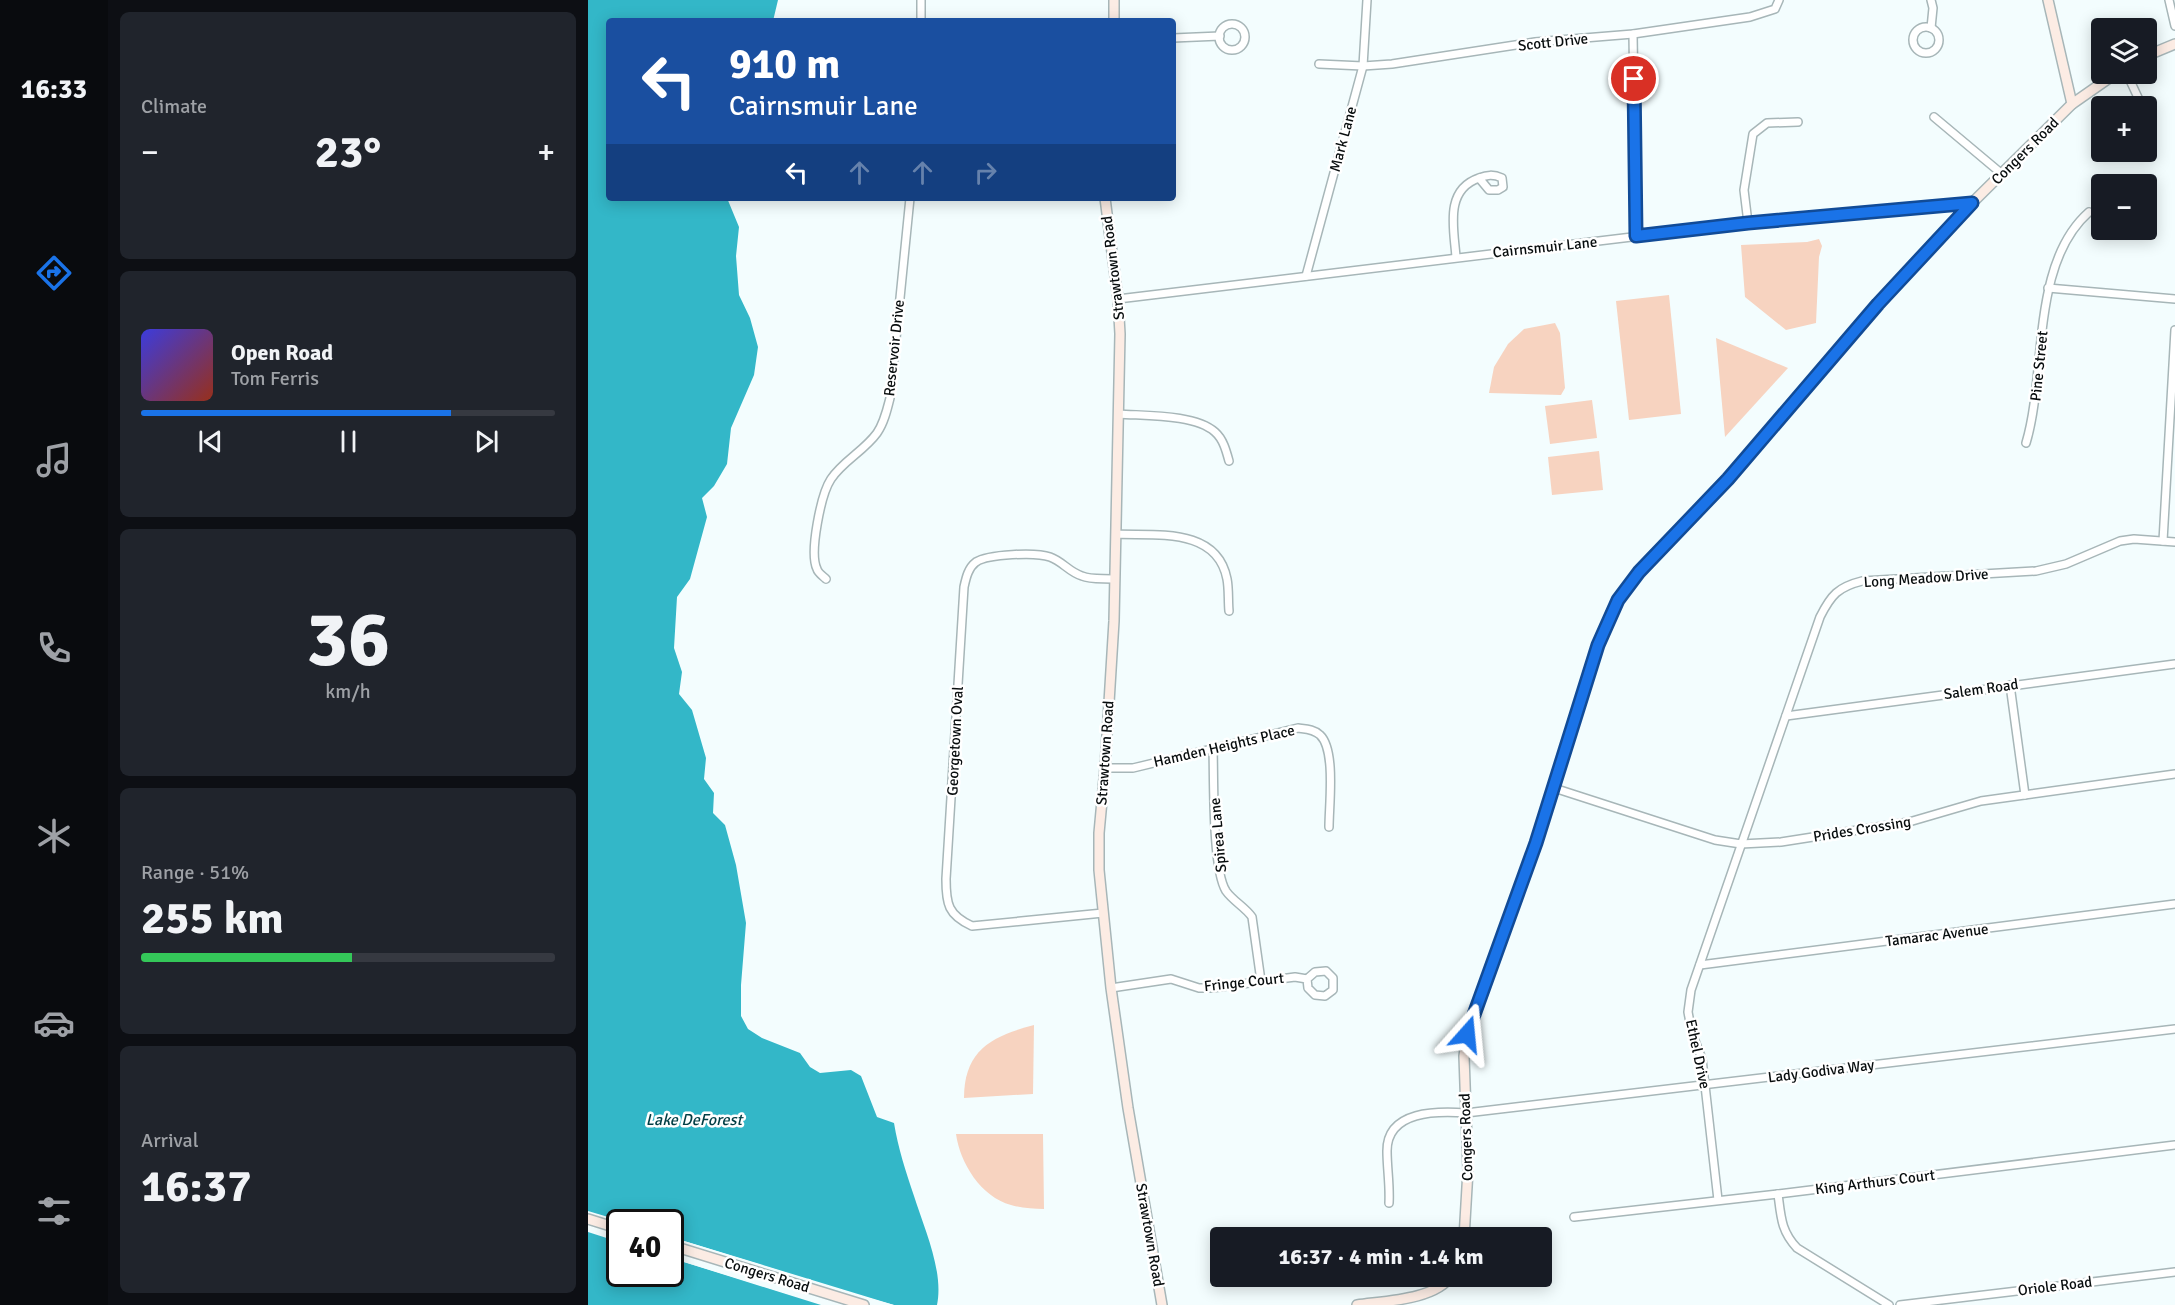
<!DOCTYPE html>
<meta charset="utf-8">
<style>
body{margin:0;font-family:Signika,sans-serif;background:#20242c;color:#f1f3f6;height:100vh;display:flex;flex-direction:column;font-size:22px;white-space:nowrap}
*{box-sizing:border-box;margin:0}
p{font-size:20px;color:#9ea1a6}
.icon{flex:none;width:33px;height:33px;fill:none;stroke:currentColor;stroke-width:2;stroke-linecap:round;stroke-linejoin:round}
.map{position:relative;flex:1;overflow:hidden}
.side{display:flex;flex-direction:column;gap:12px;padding:12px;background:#0d0f14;width:480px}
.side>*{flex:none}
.top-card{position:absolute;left:18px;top:18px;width:570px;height:183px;border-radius:6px;box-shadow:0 3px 15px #0003;background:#1a4fa0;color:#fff;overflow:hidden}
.tools{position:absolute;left:1503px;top:18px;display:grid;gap:12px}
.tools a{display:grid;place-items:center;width:66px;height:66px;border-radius:6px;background:#171b24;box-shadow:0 3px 15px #0003;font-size:30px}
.speed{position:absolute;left:18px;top:1209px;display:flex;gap:12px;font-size:30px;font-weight:700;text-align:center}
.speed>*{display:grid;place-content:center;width:78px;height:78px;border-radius:50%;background:#171b24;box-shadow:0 3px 15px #0003;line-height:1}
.speed .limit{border:3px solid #111;border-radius:9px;background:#fff;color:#111}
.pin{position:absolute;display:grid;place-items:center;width:51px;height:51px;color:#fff;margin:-26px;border:3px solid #fff;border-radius:50%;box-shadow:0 2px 6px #0007}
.me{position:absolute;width:66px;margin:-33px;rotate:18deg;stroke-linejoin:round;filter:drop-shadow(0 0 4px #0008)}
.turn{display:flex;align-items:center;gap:21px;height:126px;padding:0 24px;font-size:27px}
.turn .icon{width:78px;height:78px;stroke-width:2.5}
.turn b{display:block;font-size:42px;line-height:51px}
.lanes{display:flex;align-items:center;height:57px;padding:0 24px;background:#0003;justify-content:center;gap:30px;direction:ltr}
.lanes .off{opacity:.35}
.big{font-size:45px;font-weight:700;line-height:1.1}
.side .widget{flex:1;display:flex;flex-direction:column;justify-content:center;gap:9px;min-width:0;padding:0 21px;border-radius:9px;background:#20242c}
.side .dial{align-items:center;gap:0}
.dial b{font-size:78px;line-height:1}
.song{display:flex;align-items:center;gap:18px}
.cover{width:72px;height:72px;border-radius:9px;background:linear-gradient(135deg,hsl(240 70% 55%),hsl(10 70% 35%))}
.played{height:6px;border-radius:3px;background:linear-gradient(90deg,#1a73e8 75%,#363941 75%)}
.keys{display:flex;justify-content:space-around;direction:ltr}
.heat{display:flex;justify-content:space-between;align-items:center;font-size:33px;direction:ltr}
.charge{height:9px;border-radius:4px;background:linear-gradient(90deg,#34c759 51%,#363941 0)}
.trip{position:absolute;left:622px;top:1227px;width:342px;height:60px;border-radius:6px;background:#171b24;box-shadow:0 3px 15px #0003;font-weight:700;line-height:60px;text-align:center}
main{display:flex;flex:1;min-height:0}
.tabs{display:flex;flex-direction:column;width:108px;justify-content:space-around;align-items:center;background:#090b0e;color:#9ea1a6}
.tabs .icon{width:42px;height:42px}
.tabs .selected{color:#1a73e8}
.tabs b{font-size:27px;color:#f1f3f6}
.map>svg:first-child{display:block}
.green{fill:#f7d3c0}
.water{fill:#33b7c8}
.pier{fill:#f3fdfe}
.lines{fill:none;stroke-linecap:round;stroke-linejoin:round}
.street-casing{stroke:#a7b6b8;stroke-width:10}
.secondary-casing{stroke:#a7b6b8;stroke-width:12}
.street{stroke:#fff;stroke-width:7}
.secondary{stroke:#fcece4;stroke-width:9}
.route-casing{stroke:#114b97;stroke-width:15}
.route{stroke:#1a73e8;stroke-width:10}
.labels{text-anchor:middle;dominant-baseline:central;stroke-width:5;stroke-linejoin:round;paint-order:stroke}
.street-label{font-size:15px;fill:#080d0e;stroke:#fff}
.water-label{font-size:16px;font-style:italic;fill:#013e45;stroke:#fff}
</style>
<main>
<nav class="tabs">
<b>16:33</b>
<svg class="icon selected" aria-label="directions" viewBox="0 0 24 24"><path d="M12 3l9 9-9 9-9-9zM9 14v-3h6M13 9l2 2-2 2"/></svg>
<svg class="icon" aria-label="music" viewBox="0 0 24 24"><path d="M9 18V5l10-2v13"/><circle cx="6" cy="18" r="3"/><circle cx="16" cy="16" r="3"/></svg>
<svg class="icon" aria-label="phone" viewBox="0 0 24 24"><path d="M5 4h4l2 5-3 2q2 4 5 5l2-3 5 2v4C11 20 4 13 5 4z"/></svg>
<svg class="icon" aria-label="climate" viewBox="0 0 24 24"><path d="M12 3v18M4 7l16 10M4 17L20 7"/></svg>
<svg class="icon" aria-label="car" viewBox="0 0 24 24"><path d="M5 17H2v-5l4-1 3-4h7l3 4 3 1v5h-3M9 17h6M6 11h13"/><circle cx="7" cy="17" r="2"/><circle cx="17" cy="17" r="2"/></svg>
<svg class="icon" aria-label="filters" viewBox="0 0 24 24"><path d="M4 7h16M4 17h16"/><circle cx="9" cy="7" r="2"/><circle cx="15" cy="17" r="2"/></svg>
</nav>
<section class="side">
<div class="widget"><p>Climate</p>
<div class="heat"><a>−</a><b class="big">23°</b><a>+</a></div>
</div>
<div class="widget">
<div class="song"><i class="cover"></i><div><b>Open Road</b><p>Tom Ferris</p></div></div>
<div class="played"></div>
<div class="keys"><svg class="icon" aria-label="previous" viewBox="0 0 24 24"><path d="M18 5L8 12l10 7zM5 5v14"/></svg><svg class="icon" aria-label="pause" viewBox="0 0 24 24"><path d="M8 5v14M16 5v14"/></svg><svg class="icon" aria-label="next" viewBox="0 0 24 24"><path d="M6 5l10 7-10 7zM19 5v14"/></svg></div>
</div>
<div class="widget dial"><b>36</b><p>km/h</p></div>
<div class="widget"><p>Range · 51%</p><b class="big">255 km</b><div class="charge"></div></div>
<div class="widget"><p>Arrival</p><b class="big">16:37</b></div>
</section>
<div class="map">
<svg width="1587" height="1305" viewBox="0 0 1587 1305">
<rect width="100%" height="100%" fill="#f3fdfe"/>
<!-- green -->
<g class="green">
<path d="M1231 239 1234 246 1231 257 1228 323 1198 330 1157 297 1153 245 1219 242Z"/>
<path d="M1081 295 1093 414 1041 420 1028 301Z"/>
<path d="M967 323 972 333 977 388 973 395 901 393 906 367 920 344 936 329Z"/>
<path d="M1128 338 1200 368 1137 437Z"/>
<path d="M1004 400 1009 438 962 444 957 406Z"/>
<path d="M1011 451 1015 490 964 495 960 457Z"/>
<path d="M446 1025 445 1094 376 1098C376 1050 404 1036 446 1025Z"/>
<path d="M368 1134H455L456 1209C445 1209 433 1208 423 1205 393 1197 372 1163 368 1134Z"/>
</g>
<!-- water -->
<g class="water">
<path d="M0 0H190L185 21H21V198H139L151 227 148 256 151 295 162 318 170 347 166 375 143 428 139 464 126 486 114 498 119 517 102 579 89 597 86 648 94 672 91 694 104 710 118 758 116 779 126 793 125 813 137 825 148 865 158 923 153 985V1016L160 1029 174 1038 212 1053 222 1067 232 1073 263 1070 273 1076 289 1117 306 1123C310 1148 318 1172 326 1196 336 1228 356 1271 349 1305H306L83 1237 82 1222H37L0 1211Z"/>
<path d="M0 1232 31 1242 32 1274H82L83 1258 233 1305H0Z"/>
</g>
<!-- pier -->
<g class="pier">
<path d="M83 1237 270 1295 306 1305H295L269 1298 82 1240Z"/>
<path d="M82 1255 234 1302 236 1305 83 1258Z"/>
</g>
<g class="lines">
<defs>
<g id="street">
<path d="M333 0V21"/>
<path d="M1581 0 1587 26"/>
<circle cx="644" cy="37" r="13"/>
<circle cx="1338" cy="40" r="13"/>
<path d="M1343 28 1345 8 1343 0"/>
<path d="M1045 34 1048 236"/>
<path d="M585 38 632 36"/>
<path d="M731 64 775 66 804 64 947 42 1045 34 1162 17 1187 9 1191 0"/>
<path d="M1539 74 1554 106"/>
<path d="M1346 117 1414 174"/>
<path d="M1160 223 1156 190 1165 134 1179 123 1210 122"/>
<path d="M868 257C866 229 856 190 891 178 899 175 905 174 914 178L915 187 910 190H901L891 178"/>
<path d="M718 276 775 66 779 0"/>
<path d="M1460 288 1587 299"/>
<path d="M530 299 1160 223 1384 203"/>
<path d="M531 414C557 416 607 414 627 432 635 439 638 450 641 461"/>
<path d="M1438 443C1459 373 1442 264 1501 212"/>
<path d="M529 534C568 536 629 527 639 579 641 589 640 601 641 611"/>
<path d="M1575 541 1587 330"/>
<path d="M238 579C235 576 230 573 229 569 221 553 233 494 243 479 255 461 276 451 289 433 296 423 299 410 302 398L322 198"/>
<path d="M1422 685 1437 795"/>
<path d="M1198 716 1587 664"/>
<path d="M625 749C626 778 624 869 638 891 645 901 657 907 664 917L673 981"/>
<path d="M517 768H545L710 728C717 729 726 729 732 735 748 750 741 805 741 827"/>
<path d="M966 788 1127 840 1153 844 1193 842 1321 822 1393 801 1587 774"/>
<path d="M515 913 384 926C360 915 358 904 358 879L376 587C378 578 380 568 388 562 400 554 448 552 462 557 474 561 481 572 494 576 503 580 516 578 526 579"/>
<path d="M1112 965 1587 904"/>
<path d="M523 988 583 979 611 988H624L707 977 719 979 720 988 727 995 737 996 745 990V978L738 971 727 972 719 979"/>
<path d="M1190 1194C1193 1217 1193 1231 1209 1248L1301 1305"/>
<path d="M1130 1200 1114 1059 1104 1033 1100 1012 1103 990 1232 617C1243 595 1250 587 1274 581L1448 571 1478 564 1532 541 1546 539 1587 542"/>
<path d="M801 1203C802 1185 799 1168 799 1151 799 1110 850 1111 878 1113L1587 1029"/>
<path d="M986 1217 1190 1194 1587 1145"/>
<path d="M1312 1305 1587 1272"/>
</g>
<g id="secondary">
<path d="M526 0V21"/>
<path d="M1460 0 1484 104"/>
<path d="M1558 56 1587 44"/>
<path d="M517 198 530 299 532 334 526 621 517 768 511 833V870L523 988 540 1108 574 1305"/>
<path d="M0 1219 32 1229"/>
<path d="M876 1238 880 1170 876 1056 879 1034 948 843 1010 645 1024 611 1037 590 1061 560 1140 479 1309 283 1384 203 1484 104 1527 74"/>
<path d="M82 1245 276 1305"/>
<path d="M769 1305C796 1301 847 1300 863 1276"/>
</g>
</defs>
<!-- street casing -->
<use href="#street" class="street-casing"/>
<!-- secondary casing -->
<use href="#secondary" class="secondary-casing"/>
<!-- street -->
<use href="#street" class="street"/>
<!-- secondary -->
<use href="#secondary" class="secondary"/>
</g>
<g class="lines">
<defs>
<path id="route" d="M879 1034 948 843 1010 645 1030 600 1051 572 1140 479 1290 304 1384 203 1160 223 1048 236 1046 79"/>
</defs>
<!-- route casing -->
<use href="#route" class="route-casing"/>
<!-- route -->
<use href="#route" class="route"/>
</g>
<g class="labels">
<!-- street labels -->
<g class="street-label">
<text transform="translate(965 42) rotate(-6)">Scott Drive</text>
<text transform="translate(755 139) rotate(-75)">Mark Lane</text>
<text transform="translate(1437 151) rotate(-45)">Congers Road</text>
<text transform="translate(957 247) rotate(-6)">Cairnsmuir Lane</text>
<text transform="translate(525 268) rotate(-97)">Strawtown Road</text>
<text transform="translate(306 348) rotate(-84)">Reservoir Drive</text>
<text transform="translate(1451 366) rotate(-84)">Pine Street</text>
<text transform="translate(1338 578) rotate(-4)">Long Meadow Drive</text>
<text transform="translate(1393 689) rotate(-8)">Salem Road</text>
<text transform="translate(367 741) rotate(-87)">Georgetown Oval</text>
<text transform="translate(636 746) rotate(-13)">Hamden Heights Place</text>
<text transform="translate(517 753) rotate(-86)">Strawtown Road</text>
<text transform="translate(1274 829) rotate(-9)">Prides Crossing</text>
<text transform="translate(630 835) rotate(-95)">Spirea Lane</text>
<text transform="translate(1349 935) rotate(-7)">Tamarac Avenue</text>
<text transform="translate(656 982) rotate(-6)">Fringe Court</text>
<text transform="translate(1110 1054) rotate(78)">Ethel Drive</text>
<text transform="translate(1233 1071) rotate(-7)">Lady Godiva Way</text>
<text transform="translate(878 1137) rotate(-92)">Congers Road</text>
<text transform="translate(1287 1182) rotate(-7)">King Arthurs Court</text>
<text transform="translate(562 1235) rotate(80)">Strawtown Road</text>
<text transform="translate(179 1275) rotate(17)">Congers Road</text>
<text transform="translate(1467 1286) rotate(-7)">Oriole Road</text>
</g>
<!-- water labels -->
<g class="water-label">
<text x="106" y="1120">Lake DeForest</text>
</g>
</g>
</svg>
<div class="tools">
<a><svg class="icon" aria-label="layers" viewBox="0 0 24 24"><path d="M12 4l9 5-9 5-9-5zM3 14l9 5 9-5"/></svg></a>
<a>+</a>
<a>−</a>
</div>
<div class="speed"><div class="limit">40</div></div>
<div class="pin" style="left:1046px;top:79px;background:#d93025"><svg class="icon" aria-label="arrive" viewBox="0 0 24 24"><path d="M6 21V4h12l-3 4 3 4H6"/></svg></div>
<svg class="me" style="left:879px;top:1034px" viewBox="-20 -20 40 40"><path d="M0-17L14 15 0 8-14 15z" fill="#1a73e8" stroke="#fff" stroke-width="4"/></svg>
<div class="trip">16:37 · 4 min · 1.4 km</div>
<div class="top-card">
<div class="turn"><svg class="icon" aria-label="left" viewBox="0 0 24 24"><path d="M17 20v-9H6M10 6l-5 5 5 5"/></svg><div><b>910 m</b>Cairnsmuir Lane</div></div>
<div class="lanes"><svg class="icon" aria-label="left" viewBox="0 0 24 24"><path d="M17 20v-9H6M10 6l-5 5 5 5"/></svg><svg class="icon off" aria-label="ahead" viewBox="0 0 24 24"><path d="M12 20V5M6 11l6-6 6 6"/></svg><svg class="icon off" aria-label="ahead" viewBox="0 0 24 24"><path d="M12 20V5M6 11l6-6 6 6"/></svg><svg class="icon off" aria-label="right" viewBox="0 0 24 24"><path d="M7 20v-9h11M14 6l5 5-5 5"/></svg></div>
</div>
</div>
</main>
